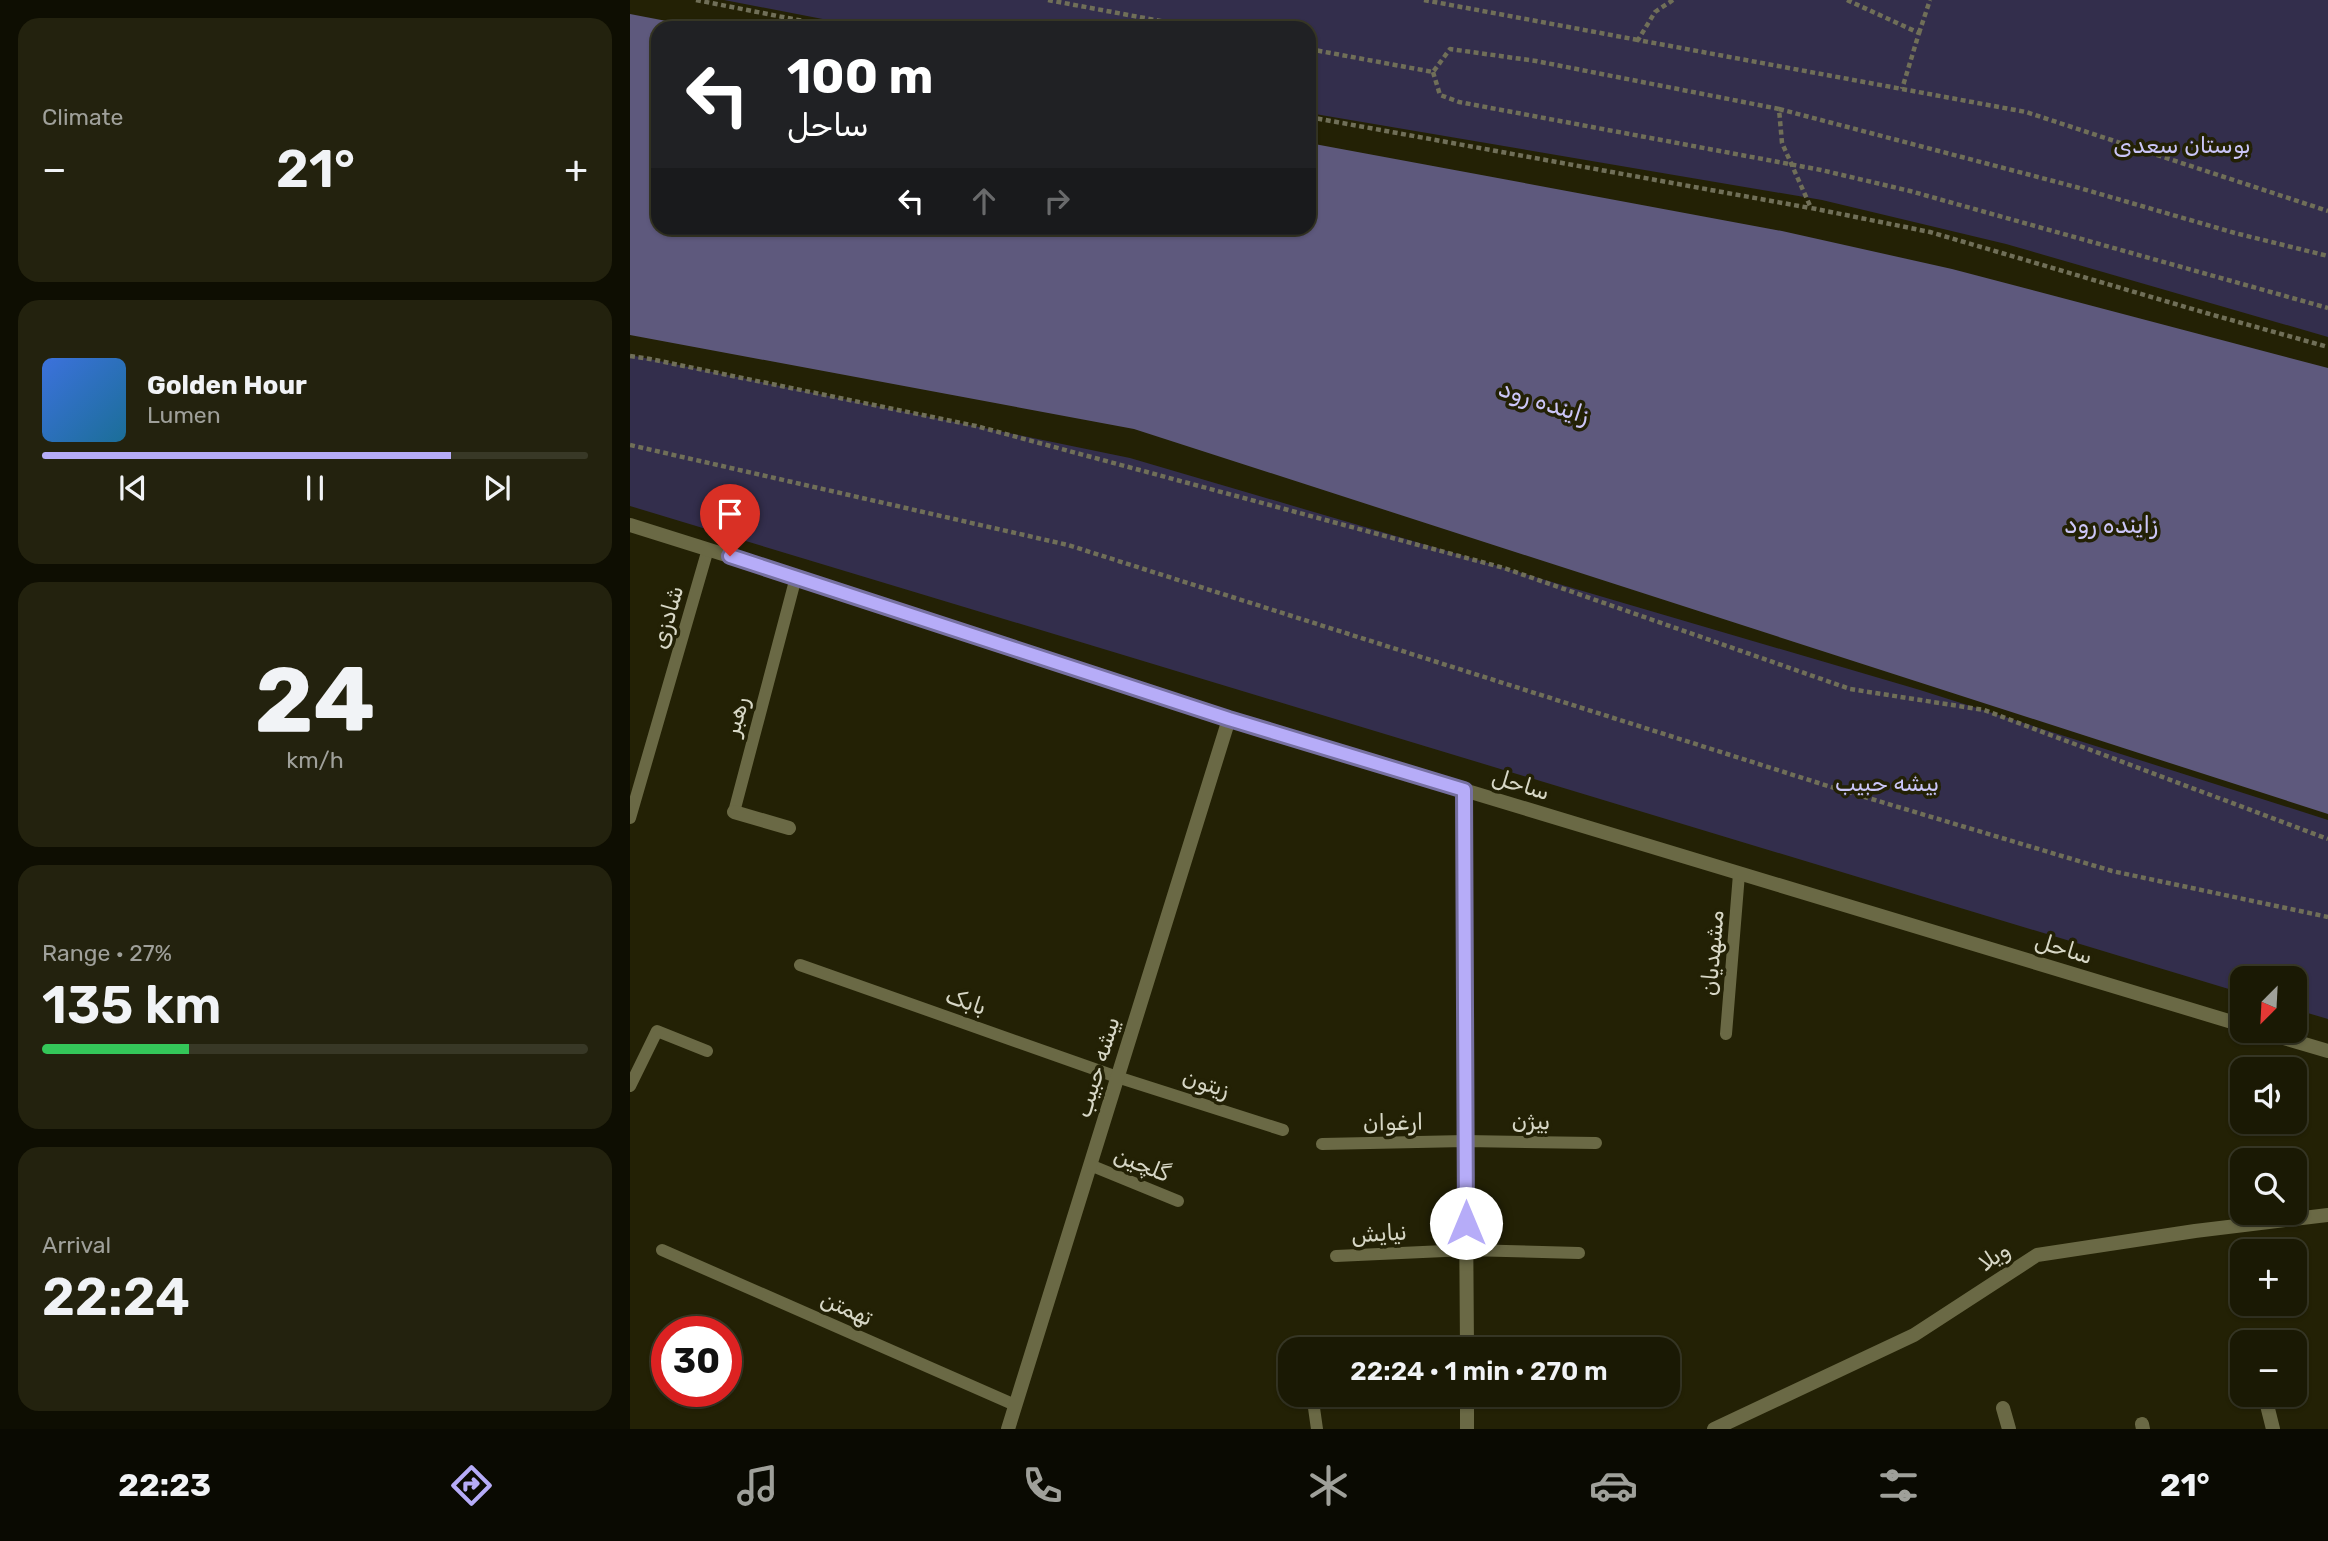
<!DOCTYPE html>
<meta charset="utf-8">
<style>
body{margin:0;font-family:Rubik,"Noto Sans Arabic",sans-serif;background:#23220e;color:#f1f3f6;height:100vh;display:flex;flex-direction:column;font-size:26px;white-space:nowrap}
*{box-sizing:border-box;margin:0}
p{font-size:23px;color:#9fa09a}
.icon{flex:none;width:38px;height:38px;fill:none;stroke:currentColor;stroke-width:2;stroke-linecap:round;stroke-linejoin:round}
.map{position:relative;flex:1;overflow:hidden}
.drawer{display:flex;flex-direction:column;gap:18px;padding:18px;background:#0e0e02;width:630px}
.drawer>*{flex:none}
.banner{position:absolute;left:21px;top:21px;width:665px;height:214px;border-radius:21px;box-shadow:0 2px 5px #0004,0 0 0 2px #383826;background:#202124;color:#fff;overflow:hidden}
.needle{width:46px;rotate:204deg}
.tools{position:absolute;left:1600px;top:966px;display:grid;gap:14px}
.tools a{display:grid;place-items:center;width:77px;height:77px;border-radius:14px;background:#1a1904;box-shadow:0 2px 5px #0004,0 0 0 2px #383826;font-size:35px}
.speed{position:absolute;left:21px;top:1316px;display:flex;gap:14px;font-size:35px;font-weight:700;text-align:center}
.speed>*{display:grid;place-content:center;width:91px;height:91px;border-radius:50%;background:#1a1904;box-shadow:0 2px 5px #0004,0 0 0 2px #383826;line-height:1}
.speed .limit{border:10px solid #d22;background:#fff;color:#111}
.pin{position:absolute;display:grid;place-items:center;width:60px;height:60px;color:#fff;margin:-72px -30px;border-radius:50% 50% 50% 0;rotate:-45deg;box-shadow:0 0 7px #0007}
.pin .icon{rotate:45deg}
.me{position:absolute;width:77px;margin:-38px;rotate:0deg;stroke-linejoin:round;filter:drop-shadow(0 0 5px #0008)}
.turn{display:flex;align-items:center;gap:24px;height:147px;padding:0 21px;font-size:32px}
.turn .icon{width:91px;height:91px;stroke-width:2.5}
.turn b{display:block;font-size:49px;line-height:60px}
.lanes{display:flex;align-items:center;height:66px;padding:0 21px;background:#0003;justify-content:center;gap:35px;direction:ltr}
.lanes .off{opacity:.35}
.big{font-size:52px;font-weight:600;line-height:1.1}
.drawer .tile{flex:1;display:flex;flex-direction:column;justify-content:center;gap:10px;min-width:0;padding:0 24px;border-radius:21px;background:#23220e}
.drawer .dial{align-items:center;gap:0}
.dial b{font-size:91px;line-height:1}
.song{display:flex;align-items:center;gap:21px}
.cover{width:84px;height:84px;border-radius:10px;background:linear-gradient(135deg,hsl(220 70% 55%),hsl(200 70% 35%))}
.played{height:7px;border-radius:4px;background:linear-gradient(90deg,#b6acf8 75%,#383826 75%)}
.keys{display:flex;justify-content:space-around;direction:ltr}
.heat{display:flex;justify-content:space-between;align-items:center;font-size:38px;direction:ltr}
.charge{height:10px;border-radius:5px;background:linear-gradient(90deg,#34c759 27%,#383826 0)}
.trip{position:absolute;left:648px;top:1337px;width:402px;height:70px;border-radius:21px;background:#1a1904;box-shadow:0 2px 5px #0004,0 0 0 2px #383826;font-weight:600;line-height:70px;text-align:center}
.menu{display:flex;height:112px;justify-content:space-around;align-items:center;background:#0a0a02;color:#9fa09a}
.menu .icon{width:49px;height:49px}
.menu .selected{color:#b6acf8}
.menu b{font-size:32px;color:#f1f3f6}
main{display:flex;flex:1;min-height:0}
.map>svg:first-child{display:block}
.green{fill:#332e4c}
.water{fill:#5e597d}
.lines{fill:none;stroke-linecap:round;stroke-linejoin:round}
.path{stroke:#706f58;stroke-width:4.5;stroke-dasharray:5 3.5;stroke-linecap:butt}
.service{stroke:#6a6945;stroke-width:12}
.minor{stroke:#6a6945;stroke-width:14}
.tertiary{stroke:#6a6945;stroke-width:14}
.route-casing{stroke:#7670a1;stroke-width:18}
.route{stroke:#b6acf8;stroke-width:12}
.labels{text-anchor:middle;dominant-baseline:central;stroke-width:7;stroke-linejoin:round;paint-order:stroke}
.park-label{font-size:23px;fill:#cac5f7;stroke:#232105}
.street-label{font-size:23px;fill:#d7d7c6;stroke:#232105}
.water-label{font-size:24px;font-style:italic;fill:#ccc6f8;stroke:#232105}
</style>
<main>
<section class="drawer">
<div class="tile"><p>Climate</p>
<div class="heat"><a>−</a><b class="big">21°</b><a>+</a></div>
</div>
<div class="tile">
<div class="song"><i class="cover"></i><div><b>Golden Hour</b><p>Lumen</p></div></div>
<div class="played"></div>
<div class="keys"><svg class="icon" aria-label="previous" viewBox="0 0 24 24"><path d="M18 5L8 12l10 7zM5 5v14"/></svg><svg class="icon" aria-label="pause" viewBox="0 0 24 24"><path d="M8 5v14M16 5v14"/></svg><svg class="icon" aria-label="next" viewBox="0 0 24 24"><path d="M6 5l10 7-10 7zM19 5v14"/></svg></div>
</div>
<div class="tile dial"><b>24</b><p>km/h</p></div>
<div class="tile"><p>Range · 27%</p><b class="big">135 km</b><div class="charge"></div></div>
<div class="tile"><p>Arrival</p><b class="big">22:24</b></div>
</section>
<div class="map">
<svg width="1698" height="1429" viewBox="0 0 1698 1429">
<rect width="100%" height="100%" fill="#232105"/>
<!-- green -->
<g class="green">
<path d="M94 0H1698V337L1376 244 1192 200 679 113V28H239Z"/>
<path d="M0 355 500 458 1290 690 1698 820V1019L1664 1009V978H1612V993L0 506Z"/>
</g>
<!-- water -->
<path class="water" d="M0 14 73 28H28V228H679V143L1152 231 1322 269 1698 368V814L504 429 0 335Z"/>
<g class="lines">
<!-- path -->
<g class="path">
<path d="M66 0 209 28"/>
<path d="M418 0 568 28"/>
<path d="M794 0 1008 40"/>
<path d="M1043 0 1025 12 1008 40 1396 112 1698 211"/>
<path d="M1217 0 1289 33 1272 89"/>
<path d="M1289 33 1300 0"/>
<path d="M679 49 803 72 820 49 906 61 1149 109 1152 143 1181 208 1300 232 1576 313 1698 347"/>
<path d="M803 72 810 95 829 102 1191 170 1280 191 1698 308"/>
<path d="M1149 109 1446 187 1605 233 1698 256"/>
<path d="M679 117 1180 208"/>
<path d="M0 356 20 359 346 426 874 568 1220 689 1354 710 1698 839"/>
<path d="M0 445 438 545 1198 786 1482 871 1698 917"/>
</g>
<!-- service -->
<g class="service">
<path d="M104 812 166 577"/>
<path d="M0 818 78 549"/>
<path d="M170 965 487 1077 653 1130"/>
<path d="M1096 1034 1109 874"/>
<path d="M0 1086 27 1031 77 1051"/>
<path d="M692 1144 835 1141 966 1143"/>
<path d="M460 1165 548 1201"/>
<path d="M32 1250 385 1405"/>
<path d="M706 1256 836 1250 949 1253"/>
<path d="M684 1408 687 1429"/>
</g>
<!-- minor -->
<g class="minor">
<path d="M833 790 837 1349"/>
<path d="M104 812 159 828"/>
<path d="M837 1395V1429"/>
<path d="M1637 1405 1643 1429"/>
<path d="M1373 1408 1379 1429"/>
<path d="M1512 1424 1513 1429"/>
</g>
<!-- tertiary -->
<g class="tertiary">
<path d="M0 525 166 577 599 719 1612 1025"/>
<path d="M1630 1031 1698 1051"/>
<path d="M378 1429 599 719"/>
<path d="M1084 1429 1284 1335 1407 1255 1565 1231 1698 1215"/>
</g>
</g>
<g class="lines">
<defs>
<path id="route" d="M100 556 599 719 834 790 836 1223"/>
</defs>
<!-- route casing -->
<use href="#route" class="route-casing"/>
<!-- route -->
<use href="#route" class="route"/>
</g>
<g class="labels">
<!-- park labels -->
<g class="park-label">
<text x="1552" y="145">بوستان سعدی</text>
<text x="1257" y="783">بیشه حبیب</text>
</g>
<!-- street labels -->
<g class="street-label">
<text transform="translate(37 617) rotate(-74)">شادزی</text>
<text transform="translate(106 716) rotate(-75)">رهبر</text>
<text transform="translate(891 784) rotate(17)">ساحل</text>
<text transform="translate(1434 948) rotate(17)">ساحل</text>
<text transform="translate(1082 953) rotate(-85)">مشهدیان</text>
<text transform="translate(336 1001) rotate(19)">بابک</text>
<text transform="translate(467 1067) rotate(-73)">بیشه حبیب</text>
<text transform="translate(576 1083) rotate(18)">زیتون</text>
<text transform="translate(901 1121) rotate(1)">بیژن</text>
<text transform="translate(763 1122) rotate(-1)">ارغوان</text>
<text transform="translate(512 1164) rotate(22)">گلچین</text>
<text transform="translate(749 1233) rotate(-3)">نیایش</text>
<text transform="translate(1364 1256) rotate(-33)">ویلا</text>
<text transform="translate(217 1308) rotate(24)">تهمتن</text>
</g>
<!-- water labels -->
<g class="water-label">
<text transform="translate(914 402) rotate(18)">زاینده رود</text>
<text x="1481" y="525">زاینده رود</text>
</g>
</g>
</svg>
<div class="tools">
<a><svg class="needle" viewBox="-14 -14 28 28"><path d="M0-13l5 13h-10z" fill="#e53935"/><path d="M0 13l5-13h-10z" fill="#9fa09a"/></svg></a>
<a><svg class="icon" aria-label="sound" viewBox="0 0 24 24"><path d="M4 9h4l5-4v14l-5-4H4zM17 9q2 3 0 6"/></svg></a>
<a><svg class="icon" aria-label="search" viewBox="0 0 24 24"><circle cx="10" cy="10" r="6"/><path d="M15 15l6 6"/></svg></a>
<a>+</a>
<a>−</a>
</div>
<div class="speed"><div class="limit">30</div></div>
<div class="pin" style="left:100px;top:556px;background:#d93025"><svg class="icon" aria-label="arrive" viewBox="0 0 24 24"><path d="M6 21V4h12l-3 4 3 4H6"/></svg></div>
<svg class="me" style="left:836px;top:1223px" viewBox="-20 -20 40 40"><circle r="19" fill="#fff"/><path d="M0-13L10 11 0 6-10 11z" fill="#b6acf8"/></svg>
<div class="trip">22:24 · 1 min · 270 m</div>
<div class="banner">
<div class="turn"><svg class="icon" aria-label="left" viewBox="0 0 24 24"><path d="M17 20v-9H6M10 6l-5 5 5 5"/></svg><div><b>100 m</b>ساحل</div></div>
<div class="lanes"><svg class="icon" aria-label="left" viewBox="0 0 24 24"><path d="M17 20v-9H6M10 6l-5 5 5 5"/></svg><svg class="icon off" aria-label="ahead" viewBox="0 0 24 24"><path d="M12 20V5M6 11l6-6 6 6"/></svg><svg class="icon off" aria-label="right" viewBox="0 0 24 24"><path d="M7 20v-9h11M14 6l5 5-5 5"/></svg></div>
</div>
</div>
</main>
<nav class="menu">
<b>22:23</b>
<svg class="icon selected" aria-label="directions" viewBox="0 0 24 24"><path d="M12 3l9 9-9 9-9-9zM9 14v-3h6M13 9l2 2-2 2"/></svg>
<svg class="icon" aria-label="music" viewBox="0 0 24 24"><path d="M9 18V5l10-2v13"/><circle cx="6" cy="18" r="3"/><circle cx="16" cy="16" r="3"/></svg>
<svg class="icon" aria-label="phone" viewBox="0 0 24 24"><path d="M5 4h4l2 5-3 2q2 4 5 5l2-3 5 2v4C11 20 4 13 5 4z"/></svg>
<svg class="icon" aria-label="climate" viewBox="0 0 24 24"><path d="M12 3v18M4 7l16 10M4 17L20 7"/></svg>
<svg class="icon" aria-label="car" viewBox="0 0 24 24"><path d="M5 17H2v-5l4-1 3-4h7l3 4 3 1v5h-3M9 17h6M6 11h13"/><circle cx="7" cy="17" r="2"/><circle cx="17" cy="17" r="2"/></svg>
<svg class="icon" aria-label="filters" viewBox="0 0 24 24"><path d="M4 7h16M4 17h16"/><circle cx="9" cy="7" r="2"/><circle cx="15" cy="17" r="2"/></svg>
<b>21°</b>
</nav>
